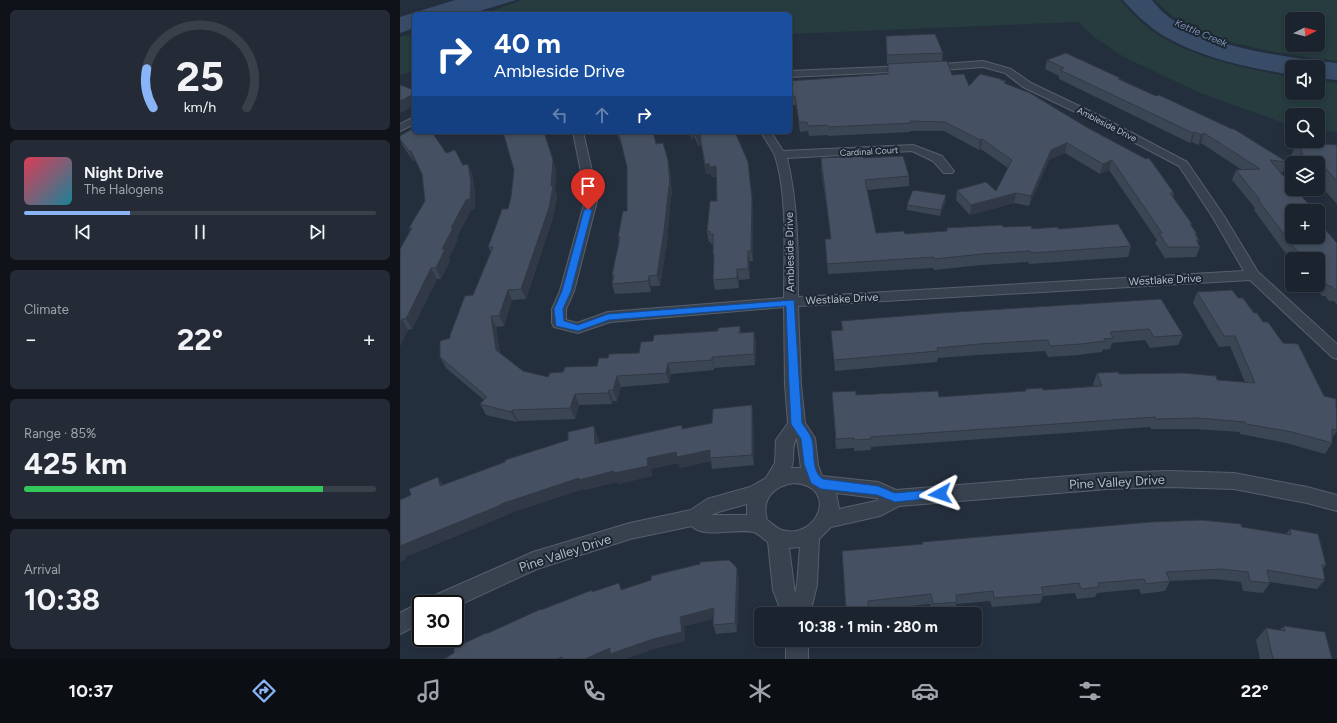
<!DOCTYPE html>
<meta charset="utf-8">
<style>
body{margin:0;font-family:Figtree,sans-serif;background:#242b36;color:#f1f3f6;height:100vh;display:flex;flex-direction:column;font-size:15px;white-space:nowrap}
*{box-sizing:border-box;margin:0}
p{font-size:13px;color:#a0a4aa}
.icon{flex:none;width:22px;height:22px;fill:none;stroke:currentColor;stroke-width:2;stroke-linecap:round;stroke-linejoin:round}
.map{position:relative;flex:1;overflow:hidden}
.details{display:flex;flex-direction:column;gap:10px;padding:10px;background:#0f1319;width:400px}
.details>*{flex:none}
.guide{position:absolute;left:12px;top:12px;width:380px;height:122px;border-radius:6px;box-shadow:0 2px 6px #0003,0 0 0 1px #39404a;background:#1a4fa0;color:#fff;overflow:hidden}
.needle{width:26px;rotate:84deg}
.controls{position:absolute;left:885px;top:12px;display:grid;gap:8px}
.controls a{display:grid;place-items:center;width:40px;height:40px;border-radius:6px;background:#1b232e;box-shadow:0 2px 6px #0003,0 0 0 1px #39404a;font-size:20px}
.speed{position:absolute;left:12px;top:595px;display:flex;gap:8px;font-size:20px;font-weight:700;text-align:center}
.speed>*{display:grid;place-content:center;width:52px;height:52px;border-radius:50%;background:#1b232e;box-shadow:0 2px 6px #0003,0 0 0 1px #39404a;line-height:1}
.speed .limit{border:2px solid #111;border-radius:6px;background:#fff;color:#111}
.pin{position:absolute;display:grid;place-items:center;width:34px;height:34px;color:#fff;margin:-41px -17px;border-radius:50% 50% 50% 0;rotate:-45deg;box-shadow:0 0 4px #0007}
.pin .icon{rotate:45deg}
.me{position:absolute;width:44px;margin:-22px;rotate:265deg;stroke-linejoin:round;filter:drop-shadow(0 0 3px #0008)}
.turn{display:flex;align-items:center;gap:14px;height:84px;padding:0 16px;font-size:18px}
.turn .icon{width:52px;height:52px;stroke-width:2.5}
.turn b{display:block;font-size:28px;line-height:34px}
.lanes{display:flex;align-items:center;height:38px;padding:0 16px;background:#0003;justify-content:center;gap:20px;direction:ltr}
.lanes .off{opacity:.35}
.big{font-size:30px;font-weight:700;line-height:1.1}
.details .tile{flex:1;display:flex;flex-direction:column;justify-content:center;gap:6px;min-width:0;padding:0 14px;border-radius:6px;background:#242b36}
.details .dial{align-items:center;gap:0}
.dial svg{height:104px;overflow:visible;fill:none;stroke:#39404a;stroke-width:7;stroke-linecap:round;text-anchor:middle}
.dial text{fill:#f1f3f6;stroke:none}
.song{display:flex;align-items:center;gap:12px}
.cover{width:48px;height:48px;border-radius:6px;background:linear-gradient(135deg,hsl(350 70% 55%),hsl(190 70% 35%))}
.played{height:4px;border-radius:2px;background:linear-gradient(90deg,#8ab4f8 30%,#39404a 30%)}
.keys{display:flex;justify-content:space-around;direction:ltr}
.heat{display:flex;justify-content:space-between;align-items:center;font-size:22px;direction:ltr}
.charge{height:6px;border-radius:3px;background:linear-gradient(90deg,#34c759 85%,#39404a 0)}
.trip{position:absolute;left:354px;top:607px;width:228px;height:40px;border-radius:6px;background:#1b232e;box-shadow:0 2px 6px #0003,0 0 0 1px #39404a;font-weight:700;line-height:40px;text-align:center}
.menu{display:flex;height:64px;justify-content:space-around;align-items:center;background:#0b0e12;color:#a0a4aa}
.menu .icon{width:28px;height:28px}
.menu .on{color:#8ab4f8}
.menu b{font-size:18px;color:#f1f3f6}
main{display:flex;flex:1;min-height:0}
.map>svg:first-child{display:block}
.green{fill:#263c3f;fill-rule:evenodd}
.water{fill:#394c67}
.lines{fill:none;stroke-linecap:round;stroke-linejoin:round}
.minor-casing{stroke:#565f6c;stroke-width:2}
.minor{fill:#38414e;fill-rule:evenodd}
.wall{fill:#3b4654}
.shaded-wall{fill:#303945}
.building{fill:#455162;stroke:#303945}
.route{fill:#1a73e8;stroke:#114b97}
.labels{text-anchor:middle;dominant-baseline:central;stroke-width:4;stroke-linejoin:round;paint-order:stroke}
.far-street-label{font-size:9px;fill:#b4bcc9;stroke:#1d2633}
.far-water-label{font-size:10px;font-style:italic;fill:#7c92b1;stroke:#1d2633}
.street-label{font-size:11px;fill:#b4bcc9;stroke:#1d2633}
.near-street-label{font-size:13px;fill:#b4bcc9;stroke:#1d2633}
</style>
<main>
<section class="details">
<div class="tile dial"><svg viewBox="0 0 100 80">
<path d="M14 69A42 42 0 1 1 86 69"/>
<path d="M14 69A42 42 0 0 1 9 39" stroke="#8ab4f8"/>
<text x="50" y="56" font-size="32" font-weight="700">25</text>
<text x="50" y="72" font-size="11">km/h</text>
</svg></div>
<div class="tile">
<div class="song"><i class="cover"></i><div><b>Night Drive</b><p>The Halogens</p></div></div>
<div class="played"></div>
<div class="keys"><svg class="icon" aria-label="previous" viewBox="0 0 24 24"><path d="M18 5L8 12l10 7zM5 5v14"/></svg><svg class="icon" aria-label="pause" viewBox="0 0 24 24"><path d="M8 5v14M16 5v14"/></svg><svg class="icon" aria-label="next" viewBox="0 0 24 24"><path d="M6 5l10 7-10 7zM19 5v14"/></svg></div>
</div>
<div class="tile"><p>Climate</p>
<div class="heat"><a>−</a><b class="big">22°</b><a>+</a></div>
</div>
<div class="tile"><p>Range · 85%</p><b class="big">425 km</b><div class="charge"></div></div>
<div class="tile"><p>Arrival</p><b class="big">10:38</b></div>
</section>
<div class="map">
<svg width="937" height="659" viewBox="0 0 937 659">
<rect width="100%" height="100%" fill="#242f3e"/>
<!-- green -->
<g class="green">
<path d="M122 0H720C731 13 746 28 761 37 801 60 847 69 892 77V93H918V80L937 83V132L918 130V115H892V126L800 93 724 57 694 37 678 22 390 34V14H83Z"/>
<path d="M755 0H937V61C887 54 822 47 778 20 770 15 762 6 755 0ZM892 19H918V45H892Z"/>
<path d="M14 34V71L0 75V37Z"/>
</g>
<!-- water -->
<g class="water">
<path d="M55 0H116L70 14H14V28L0 33V17Z"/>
<path d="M723 0H752C754 2 756 5 758 7 765 16 778 23 788 29 824 49 896 59 937 63V80L918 78V67H892V75C850 68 801 58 764 36 749 27 734 13 723 0Z"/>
</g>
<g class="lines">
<defs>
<g id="minor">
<path d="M583 61 611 69 631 83 698 115 787 162 824 216 858 272 937 344V359L932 357 850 280 398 306 401 385 405 423 415 438 418 465 422 476 478 482 496 490 707 473 769 471 834 473 907 487 937 495V511L907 503 834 489 769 487 707 489 499 506 480 516 431 527 419 539 417 585 410 614H382L373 590 368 542C363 539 358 533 353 532 336 528 303 539 292 526L230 539 137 569 55 607V604H28L31 597 133 552 230 523 291 510 307 499 350 487 366 478 375 463 376 440 388 423 385 385 384 307 210 322 178 333 154 327 152 323V309L160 291 186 197 173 132H183L198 197 174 291 166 309V320L177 323 208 312 384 298C384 256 388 196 375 156 372 148 365 140 361 132H371L383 151 513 145 542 156 554 171 552 173H544L533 161 512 151 387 158C398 203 398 250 398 297L844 271 812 216 779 166 690 119 623 87 605 73 583 67 529 71 524 68 529 65ZM397 438 401 468H391C396 459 390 446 397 438ZM394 483C440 486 417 541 382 530 376 528 372 523 367 520 361 498 374 486 394 483ZM436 493 476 498 479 499 476 501 439 509ZM347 504V515H311L318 512ZM400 547 397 585 395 594 389 548Z"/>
<path d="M507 66 512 69 510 71 390 77V71Z"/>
<path d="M14 117V124L0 131V124Z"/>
<path d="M21 602 26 604H21V623L0 634V613Z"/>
<rect x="386" y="640" width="22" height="19"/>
</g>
</defs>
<!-- minor casing -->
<use href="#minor" class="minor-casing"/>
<!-- minor -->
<use href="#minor" class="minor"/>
</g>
<!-- wall -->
<g class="wall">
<path d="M486 36 543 53 542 62 552 75 569 86 601 79V80L606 84 774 193 773 197 792 224 791 226 797 234 796 236 799 240 798 243 800 247 796 257 765 258 755 243 757 240 709 170 700 174 665 153 649 160 629 206 614 203 570 215 556 200 557 190 596 191 608 168 581 149 579 150 544 131H510V132L428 136V135L409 136 408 131 400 132 396 105H390V81L488 74V64H487Z"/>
<path d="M647 60 720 79 887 162 883 172H880L892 211 937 243V305L934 301H929L925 296H922L913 285H918V259H892V262L854 210 855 208 832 180 836 170H842L801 143 798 145 792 142 790 143 659 79V76L645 69Z"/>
<path d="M144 132 156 170 155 191 157 196 153 218 126 299 112 300 104 326 96 327 100 353 123 371 148 377 163 372 197 366 208 358 239 353 253 341 318 331 340 326 341 333 354 332 356 342 355 365 314 368V370L271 374 269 383 221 387 217 401H213L212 404 179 405 175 419 118 421 117 422 86 415 80 404 84 400 46 368 40 357 73 295 91 252 88 247 108 209 111 197 114 170Z"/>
<path d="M216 132H253L256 144 268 160 270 170 272 196H271L267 242 260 286H251V292L215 294 212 284 213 280 212 275 219 242 218 237 227 211V167L222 146Z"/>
<path d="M288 132H335L353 209V261H350V279L339 280V288L315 290 313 280 314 262 313 254V244H311V242H309L307 232 317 201 316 177H311V174H306L301 145 298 146 295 138 292 139Z"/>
<path d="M0 136 46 153 63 165 68 164 72 174 75 193V209L71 210 57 237 58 239 49 257 50 260 41 279H37L12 329 8 330 0 346V249L10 230 9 228 25 201 22 174 16 161H13L3 146 0 139Z"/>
<path d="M897 142 937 145V204L918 183V163H893L891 156Z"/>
<path d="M421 158H463L509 176V186L467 190 476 233 505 234 547 231V228L603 227 659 229 731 246 728 257 629 264 628 262 581 265 534 270 533 268 428 274 425 239H431L421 168Z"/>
<path d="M546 195V200L540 216 507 210V205Z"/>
<path d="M797 292 838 298 863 322 883 343 924 396 937 414V431L932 438V443L925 454 886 443 840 434V432L793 429H751L750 427 471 447V450L454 451V448L436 449 432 392 456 395 539 397 625 391 626 389 643 390 694 386 693 384 697 373 719 374 817 380 845 382 830 346 819 347 793 303Z"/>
<path d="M761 299 783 335 778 345 750 348 745 340 712 343 710 349 702 350V352L678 355 648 357 645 351 577 355 538 358 537 362 435 371 431 331 442 330 441 321Z"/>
<path d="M353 416 354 465 312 469 311 461 280 468 278 463 251 469 252 476 218 484 217 482 184 490 183 489 107 514V515L5 557 6 559 0 562 11 495 38 477 43 485 198 437 199 443 283 429Z"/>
<path d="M842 527 886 534 890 529 926 565 923 569 925 580 917 589 870 582V583L863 593 843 591 841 582 815 579 770 581 765 591 741 594 739 589 697 593 695 597 677 599 675 593 643 596 640 603 592 607 590 601 556 604 555 611 532 614 530 604 468 610V614H446L443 561 522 544V542Z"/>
<path d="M339 578 337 632 316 634 313 625V619L284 626 285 641 211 659H44L86 634 142 610 192 592 222 589Z"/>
<path d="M884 626 932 659H860L856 640 866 628 880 630Z"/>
</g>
<!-- shaded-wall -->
<g class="shaded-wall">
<path d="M14 94V106L0 113V101Z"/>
<path d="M144 132 156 170 155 191 157 196 153 218 126 299 121 289 151 186Z"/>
<path d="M291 132H294L295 138 292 139Z"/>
<path d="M795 132 792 142 790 143 793 133Z"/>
<path d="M804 133 801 143 798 145 801 135Z"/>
<path d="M300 135 301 145 298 146 296 136Z"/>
<path d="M582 139 581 149 579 150 580 140Z"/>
<path d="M667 143 665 153 649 160 629 206 631 196 651 150Z"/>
<path d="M9 151H11L16 161H13Z"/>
<path d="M268 160 270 170 272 196H271L267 242 260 286 257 275Z"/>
<path d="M712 160 709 170 700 174 703 164Z"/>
<path d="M348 162 353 209V261L351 251Z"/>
<path d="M68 164 72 174 75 193V209L71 210 57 237 58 239 49 257 50 260 41 279 36 268 42 249 51 228Z"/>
<path d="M305 164H309L311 174H306Z"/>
<path d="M316 166 318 176 311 177 310 167Z"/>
<path d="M616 193 614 203 570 215 571 205Z"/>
<path d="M546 195V200L540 216 541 210Z"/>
<path d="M348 251 350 261V279L348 269Z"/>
<path d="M31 268 37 279 12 329 6 319Z"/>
<path d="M337 269 339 280V288L337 278Z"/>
<path d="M249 276 251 286V292L248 281Z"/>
<path d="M108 290 112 300 104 326 99 316Z"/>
<path d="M91 316 96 327 101 360 96 350Z"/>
<path d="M2 319 8 330 0 346V322Z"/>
<path d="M354 332 356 342 355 365 354 354Z"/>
<path d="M312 357 314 368V370L312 360Z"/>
<path d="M268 363 271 374 269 383 266 373Z"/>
<path d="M217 376 221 387 217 401 213 390Z"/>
<path d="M209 390 213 401 212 404 208 393Z"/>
<path d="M175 394 179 405 175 419 170 408Z"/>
<path d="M352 405 353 416 354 465 352 455Z"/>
<path d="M112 410 118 421 117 422 111 412Z"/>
<path d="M194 426 198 437 200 454 195 444Z"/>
<path d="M310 450V458L311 461 280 468 278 463 251 469 252 476 218 484 217 482 184 490 183 489 107 514V515L5 557 6 559 0 562V546L101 504 179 478 247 458 276 452Z"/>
<path d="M38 477 45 488 40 486Z"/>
<path d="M337 568 339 578 337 632 335 623Z"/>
<path d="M314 608 317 618 284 626 285 641 257 648 226 659H213V658L211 659H185L280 617Z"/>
</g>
<!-- building -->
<g class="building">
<path d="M535 34 543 53 487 55 486 36Z"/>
<path d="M666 53 720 78 718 79 756 96 759 95 832 129H834L887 162 870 160 892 186V189H895L915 211H892V237H918V221L937 243V290H935L931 286H928L918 274V259H903L858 200H860L836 170 860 169 804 133 801 135 795 132 793 133 660 70 664 68 647 60Z"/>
<path d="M547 61 552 75 564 74 569 86 580 74 601 79V80L606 81 604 83 630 93 688 128 746 159 749 158 774 193H770L792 224H790L797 234H795L799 240H796L800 247H768L759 233H762L712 160 703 164 667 143 651 150 631 196 616 193 571 205 557 190 586 182 596 191 612 160 582 139 580 140 545 122 510 121 511 123 428 127 427 125 408 126 407 122H399L395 96H390V81L488 74V64Z"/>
<path d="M0 85 14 90V94L0 101Z"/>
<path d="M14 128V132H32L46 153 55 150 63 165 68 164 71 182 70 199 66 200 51 228H53L42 249H45L36 268H31L6 319H2L0 322V249L12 228H9L25 201 22 174 11 151H9L0 139V136Z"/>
<path d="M103 132H144L153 160 151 186H153L149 208 121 289 108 290 99 316H91L96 350 123 371 148 377 150 373 163 372 165 367 197 366 199 358H208L209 354 239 353 241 342 253 341 254 335 318 331V328L340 326 339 333 354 332V354L312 357V360L268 363 266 373 217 376 213 390H209L208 393 175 394 170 408 112 410 111 412 80 404 87 397 40 357V341L50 338V335L65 296 73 295 93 247H88L96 226 102 209H108L111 197 114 170Z"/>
<path d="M218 132H253L256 144 263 143 268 160 270 186H269L264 231 257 275 249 276 248 281 212 284 214 275H212L220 237H218L223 211H227V167L220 138Z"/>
<path d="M294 132H335L348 162 352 198 351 251H348V269H337V278L313 280 314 254H313V234H310V231L307 232 310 201H317L316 166 310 167 309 164H305L300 135 296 136Z"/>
<path d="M897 142 937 145V181L918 160 905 159Z"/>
<path d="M463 156V158L503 156 509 176 465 180 476 233 504 231 505 234 547 231V228L602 225 603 227 631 226 632 229 657 227 659 229 718 224 731 246 631 253 630 251 582 254 534 259V257L427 264 425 239H431L421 158Z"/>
<path d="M513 190 546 195 541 210 507 205Z"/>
<path d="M832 290 838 298H843L854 313H857L863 322H868L883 343 898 344 924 396 936 399 937 430 932 429V443L892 432 846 424 845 422 798 418 755 419V417L471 437V439L454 440V438L436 439 432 392 456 391V395L538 391 539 397 626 391V389L642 388 643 390 702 386 697 373 718 372 719 374 783 373 816 376 817 380 855 383 835 336H824L797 292Z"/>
<path d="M761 299 783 335 754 337 749 329 710 332 713 338 704 339 705 341 681 344 650 346 648 340 579 344 537 348 538 351 434 360 431 331 443 330 441 321 541 313Z"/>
<path d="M352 405V455L310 458V450L277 457 276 452 247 458 248 466 214 473V471L179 480V478L101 504V505L0 546V500L11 495 9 489 38 477 40 486 105 462V460L168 440V432L194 426 195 444 282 425V429L312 423 313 409Z"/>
<path d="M801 520 841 524 842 527 891 535 890 529 918 534 926 565H922L925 580 867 570 870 583 850 581 848 572 821 569 766 572 770 581 746 584 744 579 698 583 699 587 681 589 679 583 641 587 644 594 594 598 593 591 556 595 557 602 533 604 531 594 468 601V608L446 609 442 551 523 544 522 542 751 522Z"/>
<path d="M329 560 337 568 335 623 313 625 314 608 280 617 282 632 253 639 210 654V648L185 659H163L162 657 157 659H44L54 653V648L86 633V634L141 609V610L192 590V592L219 583 221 590 251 580V576L300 564V562Z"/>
<path d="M884 626 925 632 932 659H873L866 628 885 631Z"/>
</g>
<!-- route -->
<path class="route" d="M188 208 192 210 171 291 163 309 164 321 178 325 208 314 394 300 402 423C405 428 409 432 411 437 416 450 410 471 423 479L478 486 495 493 540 489 544 491 546 494 544 497 495 502 477 495 421 489 411 483 404 464 401 439 391 424 389 385 386 306 209 320 178 331 156 326 154 309 162 291 184 210Z"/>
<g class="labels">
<!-- far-street labels -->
<g class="far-street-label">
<text transform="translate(707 124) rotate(27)">Ambleside Drive</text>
<text transform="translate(469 151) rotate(-3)">Cardinal Court</text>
</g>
<!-- far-water labels -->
<g class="far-water-label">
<text transform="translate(801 33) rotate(23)">Kettle Creek</text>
</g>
<!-- street labels -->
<g class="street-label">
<text transform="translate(390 252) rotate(-91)">Ambleside Drive</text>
<text transform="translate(765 280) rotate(-3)">Westlake Drive</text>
<text transform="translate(442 299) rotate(-3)">Westlake Drive</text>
</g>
<!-- near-street labels -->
<g class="near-street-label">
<text transform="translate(717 482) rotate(-3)">Pine Valley Drive</text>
<text transform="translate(165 553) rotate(-18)">Pine Valley Drive</text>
</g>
</g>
</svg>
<div class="controls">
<a><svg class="needle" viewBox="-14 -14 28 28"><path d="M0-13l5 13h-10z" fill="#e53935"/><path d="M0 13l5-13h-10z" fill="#a0a4aa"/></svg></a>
<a><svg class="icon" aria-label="sound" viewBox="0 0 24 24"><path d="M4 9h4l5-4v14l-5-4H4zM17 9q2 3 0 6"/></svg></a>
<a><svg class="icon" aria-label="search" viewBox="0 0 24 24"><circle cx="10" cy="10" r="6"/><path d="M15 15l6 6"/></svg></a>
<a><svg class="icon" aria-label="layers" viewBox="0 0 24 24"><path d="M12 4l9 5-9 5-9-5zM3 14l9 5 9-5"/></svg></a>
<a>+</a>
<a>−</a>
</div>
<div class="speed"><div class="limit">30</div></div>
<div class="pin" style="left:188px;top:210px;background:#d93025"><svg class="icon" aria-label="arrive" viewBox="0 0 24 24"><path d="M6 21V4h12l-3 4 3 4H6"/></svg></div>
<svg class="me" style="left:540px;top:494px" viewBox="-20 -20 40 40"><path d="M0-17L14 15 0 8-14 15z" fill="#1a73e8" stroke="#fff" stroke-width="4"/></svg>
<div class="trip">10:38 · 1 min · 280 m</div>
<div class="guide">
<div class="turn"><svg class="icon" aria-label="right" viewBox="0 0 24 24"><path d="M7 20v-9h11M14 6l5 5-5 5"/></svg><div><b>40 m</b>Ambleside Drive</div></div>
<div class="lanes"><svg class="icon off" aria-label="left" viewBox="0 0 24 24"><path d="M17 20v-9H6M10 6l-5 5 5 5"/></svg><svg class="icon off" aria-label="ahead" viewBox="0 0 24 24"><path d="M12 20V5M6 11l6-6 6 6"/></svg><svg class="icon" aria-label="right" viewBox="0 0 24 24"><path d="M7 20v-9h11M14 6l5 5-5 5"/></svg></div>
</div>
</div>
</main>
<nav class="menu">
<b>10:37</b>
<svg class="icon on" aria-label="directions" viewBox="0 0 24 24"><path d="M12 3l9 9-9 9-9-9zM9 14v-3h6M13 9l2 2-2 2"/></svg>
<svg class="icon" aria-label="music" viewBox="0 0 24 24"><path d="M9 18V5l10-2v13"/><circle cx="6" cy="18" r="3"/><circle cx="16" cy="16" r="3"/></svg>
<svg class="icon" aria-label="phone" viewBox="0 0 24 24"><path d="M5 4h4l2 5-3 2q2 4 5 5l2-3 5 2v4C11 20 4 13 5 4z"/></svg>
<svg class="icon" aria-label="climate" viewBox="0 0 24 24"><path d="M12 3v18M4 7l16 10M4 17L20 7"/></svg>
<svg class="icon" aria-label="car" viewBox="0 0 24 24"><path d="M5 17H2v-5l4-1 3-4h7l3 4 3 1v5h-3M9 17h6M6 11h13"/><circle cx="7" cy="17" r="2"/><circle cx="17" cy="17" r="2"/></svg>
<svg class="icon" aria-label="filters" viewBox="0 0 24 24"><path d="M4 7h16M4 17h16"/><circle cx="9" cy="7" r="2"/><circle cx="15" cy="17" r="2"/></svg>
<b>22°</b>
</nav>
